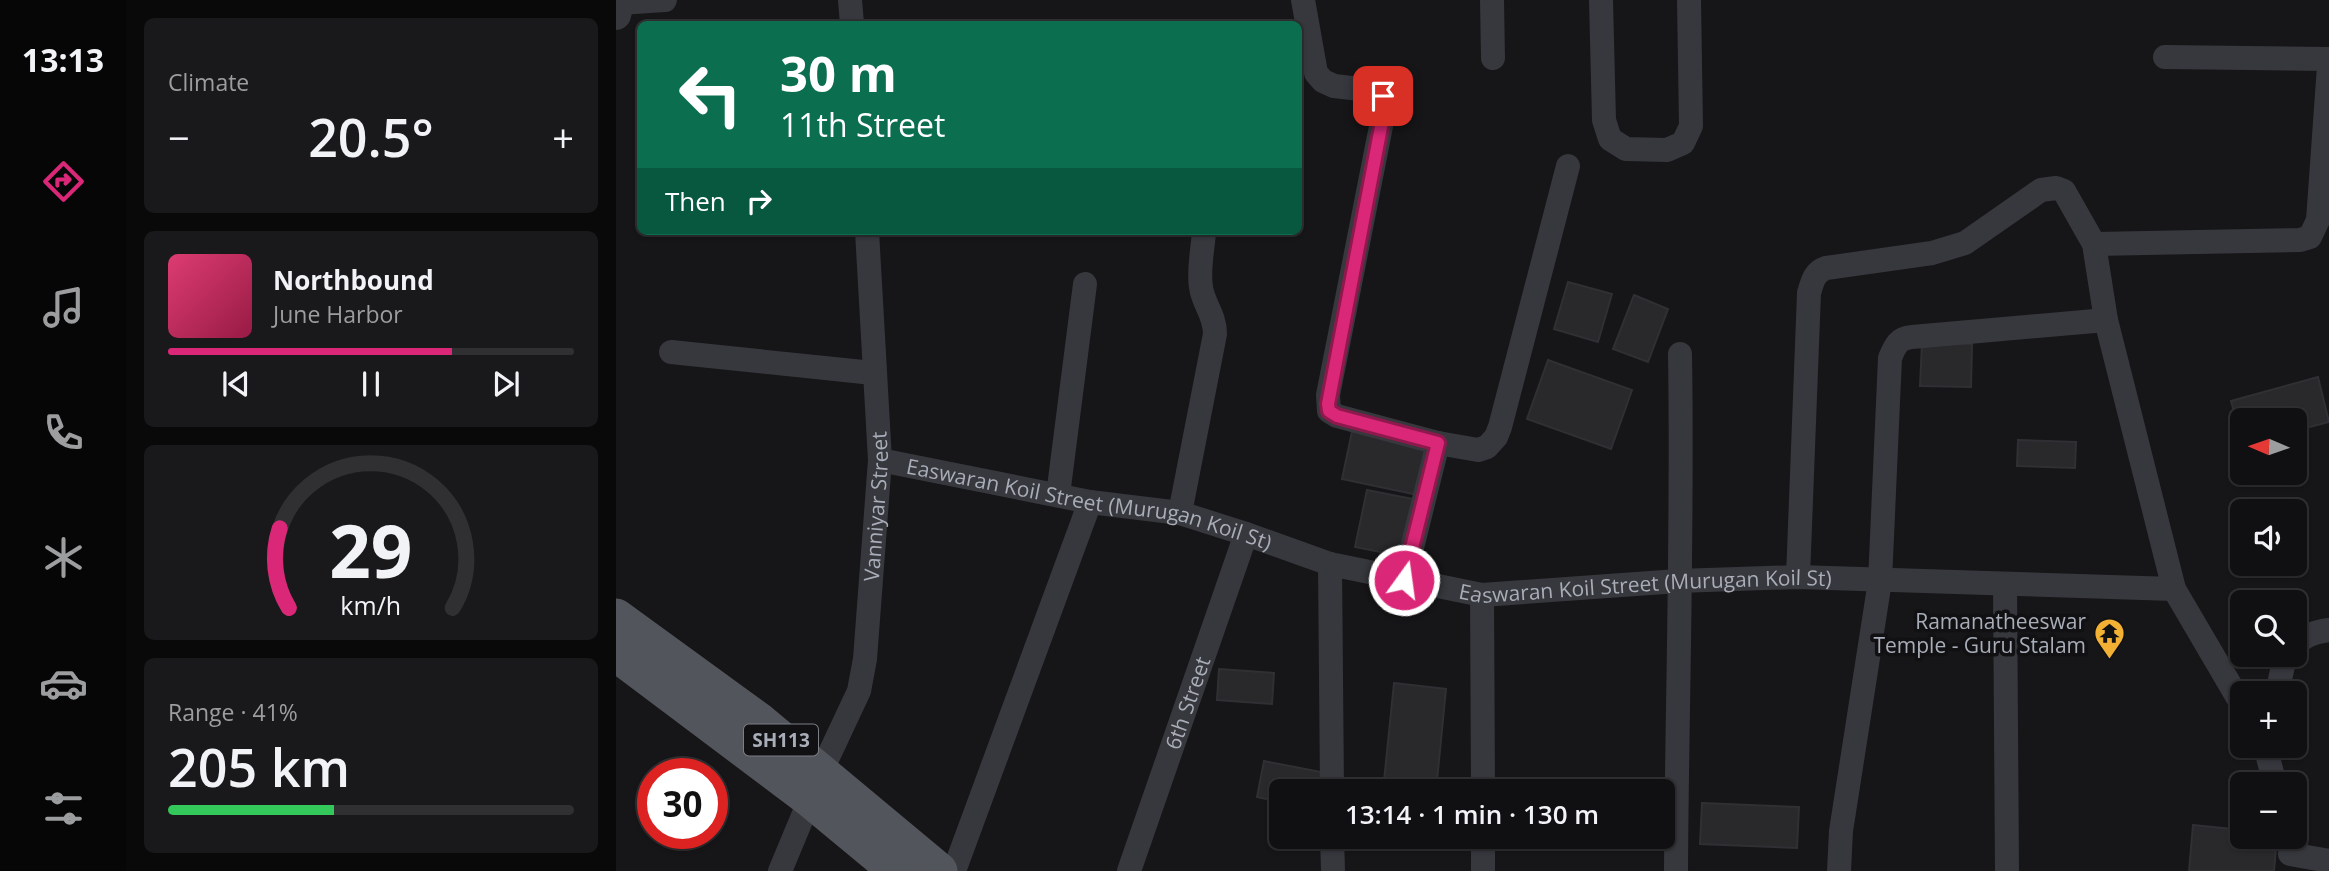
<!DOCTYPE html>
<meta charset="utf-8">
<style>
body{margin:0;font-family:"Open Sans",sans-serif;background:#19191b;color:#f1f3f6;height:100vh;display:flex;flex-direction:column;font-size:26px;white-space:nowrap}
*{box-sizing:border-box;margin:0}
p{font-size:23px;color:#9c9d9f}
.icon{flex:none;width:38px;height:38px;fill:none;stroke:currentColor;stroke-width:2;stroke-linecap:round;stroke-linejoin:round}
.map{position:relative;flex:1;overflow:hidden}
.sheet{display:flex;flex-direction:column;gap:18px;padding:18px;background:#09090a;width:490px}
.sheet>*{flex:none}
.banner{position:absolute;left:21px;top:21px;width:665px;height:214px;border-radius:10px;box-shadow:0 2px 5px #0004,0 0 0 2px #303032;background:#0b6e4f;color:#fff;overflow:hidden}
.needle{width:46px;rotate:272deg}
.controls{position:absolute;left:1614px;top:408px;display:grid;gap:14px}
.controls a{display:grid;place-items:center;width:77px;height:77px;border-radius:10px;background:#101012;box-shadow:0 2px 5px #0004,0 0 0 2px #303032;font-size:35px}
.speed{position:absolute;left:21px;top:758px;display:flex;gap:14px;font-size:35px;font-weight:700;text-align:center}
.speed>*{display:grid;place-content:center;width:91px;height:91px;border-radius:50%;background:#101012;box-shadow:0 2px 5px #0004,0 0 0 2px #303032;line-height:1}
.speed .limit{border:10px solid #d22;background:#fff;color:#111}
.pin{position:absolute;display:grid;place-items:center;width:60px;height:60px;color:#fff;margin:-30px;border-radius:14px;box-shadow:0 4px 10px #0006}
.me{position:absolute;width:77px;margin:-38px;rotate:14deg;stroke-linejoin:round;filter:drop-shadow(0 0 5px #0008)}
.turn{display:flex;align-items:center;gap:24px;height:147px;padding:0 28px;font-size:32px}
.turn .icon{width:91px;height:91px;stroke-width:2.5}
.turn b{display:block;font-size:49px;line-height:60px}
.then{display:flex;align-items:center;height:66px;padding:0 28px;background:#0003;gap:14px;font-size:26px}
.big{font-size:52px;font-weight:600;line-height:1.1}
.sheet .widget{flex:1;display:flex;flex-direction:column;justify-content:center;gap:10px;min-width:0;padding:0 24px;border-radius:10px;background:#19191b}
.sheet .dial{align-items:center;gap:0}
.dial svg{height:182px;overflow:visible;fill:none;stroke:#303032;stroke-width:7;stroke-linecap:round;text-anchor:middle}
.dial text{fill:#f1f3f6;stroke:none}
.song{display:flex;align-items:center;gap:21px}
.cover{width:84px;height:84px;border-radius:10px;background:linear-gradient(135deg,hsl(340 70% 55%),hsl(340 70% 35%))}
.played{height:7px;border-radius:4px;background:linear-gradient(90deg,#db2777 70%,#303032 70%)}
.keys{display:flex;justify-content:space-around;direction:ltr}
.heat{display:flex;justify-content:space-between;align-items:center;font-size:38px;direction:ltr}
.charge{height:10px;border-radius:5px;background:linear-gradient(90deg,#34c759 41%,#303032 0)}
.trip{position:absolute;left:653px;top:779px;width:406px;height:70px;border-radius:10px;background:#101012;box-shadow:0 2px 5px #0004,0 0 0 2px #303032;font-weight:600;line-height:70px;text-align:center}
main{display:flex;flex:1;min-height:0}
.tabs{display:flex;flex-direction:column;width:126px;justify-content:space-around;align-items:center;background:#060607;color:#9c9d9f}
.tabs .icon{width:49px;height:49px}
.tabs .selected{color:#db2777}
.tabs b{font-size:32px;color:#f1f3f6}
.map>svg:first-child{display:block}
.building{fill:#29292c;stroke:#303034;stroke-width:2}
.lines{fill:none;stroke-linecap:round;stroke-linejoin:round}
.minor{stroke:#37383d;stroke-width:24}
.tertiary{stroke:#37383d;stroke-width:30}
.primary{stroke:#53555c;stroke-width:37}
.route-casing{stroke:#8e194d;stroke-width:18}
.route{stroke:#db2777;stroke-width:12}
.labels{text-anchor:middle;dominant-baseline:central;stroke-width:7;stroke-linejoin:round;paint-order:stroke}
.shield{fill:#111113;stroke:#7b7e86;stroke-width:2}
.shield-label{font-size:19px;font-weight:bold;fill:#a8adb8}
.street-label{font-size:21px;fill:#a8adb8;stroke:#111113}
.poi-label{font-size:21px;fill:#a8adb8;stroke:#111113;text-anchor:end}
</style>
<main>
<nav class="tabs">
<b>13:13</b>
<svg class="icon selected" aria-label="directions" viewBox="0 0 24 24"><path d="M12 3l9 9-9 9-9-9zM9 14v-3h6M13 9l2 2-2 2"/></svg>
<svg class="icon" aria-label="music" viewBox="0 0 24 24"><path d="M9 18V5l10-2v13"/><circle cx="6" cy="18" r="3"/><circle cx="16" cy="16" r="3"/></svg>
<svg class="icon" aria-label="phone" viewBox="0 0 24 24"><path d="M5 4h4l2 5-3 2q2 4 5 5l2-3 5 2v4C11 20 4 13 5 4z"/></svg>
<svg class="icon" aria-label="climate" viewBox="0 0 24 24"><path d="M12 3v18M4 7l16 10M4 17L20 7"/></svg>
<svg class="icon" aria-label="car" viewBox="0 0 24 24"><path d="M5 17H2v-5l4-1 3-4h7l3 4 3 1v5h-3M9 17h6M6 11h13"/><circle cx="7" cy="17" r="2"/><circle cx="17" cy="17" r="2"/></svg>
<svg class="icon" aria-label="filters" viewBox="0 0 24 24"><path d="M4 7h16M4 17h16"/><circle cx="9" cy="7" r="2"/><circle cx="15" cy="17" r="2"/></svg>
</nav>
<section class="sheet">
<div class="widget"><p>Climate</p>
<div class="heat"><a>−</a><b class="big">20.5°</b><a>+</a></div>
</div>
<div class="widget">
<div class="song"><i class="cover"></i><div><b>Northbound</b><p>June Harbor</p></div></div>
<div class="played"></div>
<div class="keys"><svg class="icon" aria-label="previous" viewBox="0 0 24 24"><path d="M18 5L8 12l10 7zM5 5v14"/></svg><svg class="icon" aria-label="pause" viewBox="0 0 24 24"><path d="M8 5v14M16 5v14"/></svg><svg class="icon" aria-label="next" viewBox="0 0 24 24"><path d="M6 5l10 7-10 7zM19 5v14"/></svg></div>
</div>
<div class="widget dial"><svg viewBox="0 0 100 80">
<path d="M14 69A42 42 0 1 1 86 69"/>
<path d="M14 69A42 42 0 0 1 10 34" stroke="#db2777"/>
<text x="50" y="56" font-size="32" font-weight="700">29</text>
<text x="50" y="72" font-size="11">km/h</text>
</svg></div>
<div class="widget"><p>Range · 41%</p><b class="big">205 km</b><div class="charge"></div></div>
</section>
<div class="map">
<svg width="1713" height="871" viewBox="0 0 1713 871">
<rect width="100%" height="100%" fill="#161618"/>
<!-- building -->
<g class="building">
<path d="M952 282 996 294 982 342 938 329Z"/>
<path d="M1018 295 1052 309 1032 362 997 349Z"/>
<path d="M1306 343 1356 344 1355 387 1304 386Z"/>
<path d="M932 360 1016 390 995 449 911 419Z"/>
<path d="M1702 377 1713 422 1678 431V420H1626V440L1615 401Z"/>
<path d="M737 427 813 443 802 495 726 479Z"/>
<path d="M1402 440 1460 442 1459 468 1401 466Z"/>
<path d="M751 490 802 500 790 557 739 547Z"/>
<path d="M603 669 658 673 656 704 601 700Z"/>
<path d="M778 683 830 689 820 791H767Z"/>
<path d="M648 761 705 772 702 791H665V802L641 797Z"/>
<path d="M1086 803 1183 807 1181 848 1084 844Z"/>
<path d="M1577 825 1626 830V836H1661L1658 871H1573Z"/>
</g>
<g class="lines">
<!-- minor -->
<g class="minor">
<path d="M234 0 236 24"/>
<path d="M687 0 700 73 707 81 718 86 762 91 767 96 769 106 712 395 713 411 721 416 822 443 862 450 871 447 880 437 884 427 952 166"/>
<path d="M876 0 877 58"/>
<path d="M985 0 988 120 994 139 1010 149 1051 150 1067 143 1075 126 1073 0"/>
<path d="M3 3 49 0"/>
<path d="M1549 57 1713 59"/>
<path d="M1478 244 1684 240 1694 237 1702 220 1713 66"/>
<path d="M55 352 257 373"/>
<path id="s1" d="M264 460 474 502 564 513 630 534 714 564 866 595 1062 581 1182 577 1558 589"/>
<path d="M442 495 469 284"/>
<path d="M564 513 599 334C599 314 587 304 585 287 582 269 587 249 588 231"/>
<path d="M714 564 716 791"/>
<path d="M1182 577 1193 293C1196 283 1198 272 1210 268L1316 253 1349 243 1425 190 1440 188 1448 191 1478 244 1490 320 1558 589 1626 705"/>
<path d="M788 580 822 443"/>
<path d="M1389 585 1391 871"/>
<path d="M866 595 867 791"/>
<path d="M1678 647C1688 635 1699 632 1713 630"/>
<path d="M1661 693 1667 666 1673 654"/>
<path d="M1649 746 1659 784"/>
<path id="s2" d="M205 772 243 691 249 659 264 460 251 231"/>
<path d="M716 836 717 871"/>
<path d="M867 836V871"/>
<path d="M1674 854 1713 861"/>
<path d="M164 871 194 799"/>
<path d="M338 871 474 502"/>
<path id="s3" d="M513 871 630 534"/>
<path d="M1060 871C1061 699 1067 526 1064 354"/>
<path d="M1223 871 1225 831 1264 581 1274 358C1279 346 1282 338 1296 337L1490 320"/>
</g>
<!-- tertiary -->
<path class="tertiary" d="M0 15 4 0"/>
<!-- primary -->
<g class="primary">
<path d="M0 617 143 721 323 871"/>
<path d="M0 653 194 799 281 871"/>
</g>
</g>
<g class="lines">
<defs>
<path id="route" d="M767 96 769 106 712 404 713 411 721 416 822 443 788 580"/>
</defs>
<!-- route casing -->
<use href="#route" class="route-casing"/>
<!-- route -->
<use href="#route" class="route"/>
</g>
<!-- icons -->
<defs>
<symbol id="temple-pin" viewBox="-11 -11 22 30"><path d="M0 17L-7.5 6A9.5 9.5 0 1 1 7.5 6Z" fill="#f2b134" stroke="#111113"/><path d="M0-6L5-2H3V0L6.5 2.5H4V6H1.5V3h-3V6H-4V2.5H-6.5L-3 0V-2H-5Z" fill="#111"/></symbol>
</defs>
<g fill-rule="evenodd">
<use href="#temple-pin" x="1476" y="616" width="35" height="47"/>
</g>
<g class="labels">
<!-- shield labels -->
<rect class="shield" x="128" y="724.5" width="74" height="31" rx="5"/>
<g class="shield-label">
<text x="165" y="740">SH113</text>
</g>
<!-- street labels -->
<g class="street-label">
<text stroke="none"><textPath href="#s1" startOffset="214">Easwaran Koil Street (Murugan Koil St)</textPath></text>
<text stroke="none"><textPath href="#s2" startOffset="275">Vanniyar Street</textPath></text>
<text stroke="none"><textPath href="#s1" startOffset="782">Easwaran Koil Street (Murugan Koil St)</textPath></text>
<text stroke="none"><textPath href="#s3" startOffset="178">6th Street</textPath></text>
</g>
<!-- poi labels -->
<g class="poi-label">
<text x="1470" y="621">Ramanatheeswar<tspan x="1470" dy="24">Temple - Guru Stalam</tspan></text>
</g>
</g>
</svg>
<div class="controls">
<a><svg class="needle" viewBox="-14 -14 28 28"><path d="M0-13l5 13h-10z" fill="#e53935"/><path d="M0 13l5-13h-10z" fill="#9c9d9f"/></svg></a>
<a><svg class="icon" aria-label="sound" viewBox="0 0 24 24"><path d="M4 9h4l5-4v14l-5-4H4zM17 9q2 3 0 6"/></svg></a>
<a><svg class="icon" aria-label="search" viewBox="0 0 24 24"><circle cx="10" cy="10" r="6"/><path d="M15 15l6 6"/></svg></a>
<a>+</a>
<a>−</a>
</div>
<div class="speed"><div class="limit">30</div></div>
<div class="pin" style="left:767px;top:96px;background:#d93025"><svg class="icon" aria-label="arrive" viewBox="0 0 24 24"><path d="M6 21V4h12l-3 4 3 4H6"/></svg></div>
<svg class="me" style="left:788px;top:580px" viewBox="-20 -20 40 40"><circle r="17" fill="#db2777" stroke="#fff" stroke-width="3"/><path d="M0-11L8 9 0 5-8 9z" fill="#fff"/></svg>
<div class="trip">13:14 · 1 min · 130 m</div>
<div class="banner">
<div class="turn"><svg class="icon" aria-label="left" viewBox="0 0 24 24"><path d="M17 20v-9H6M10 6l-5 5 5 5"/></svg><div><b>30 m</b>11th Street</div></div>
<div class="then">Then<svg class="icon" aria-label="right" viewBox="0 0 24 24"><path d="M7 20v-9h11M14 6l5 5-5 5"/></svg></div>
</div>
</div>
</main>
